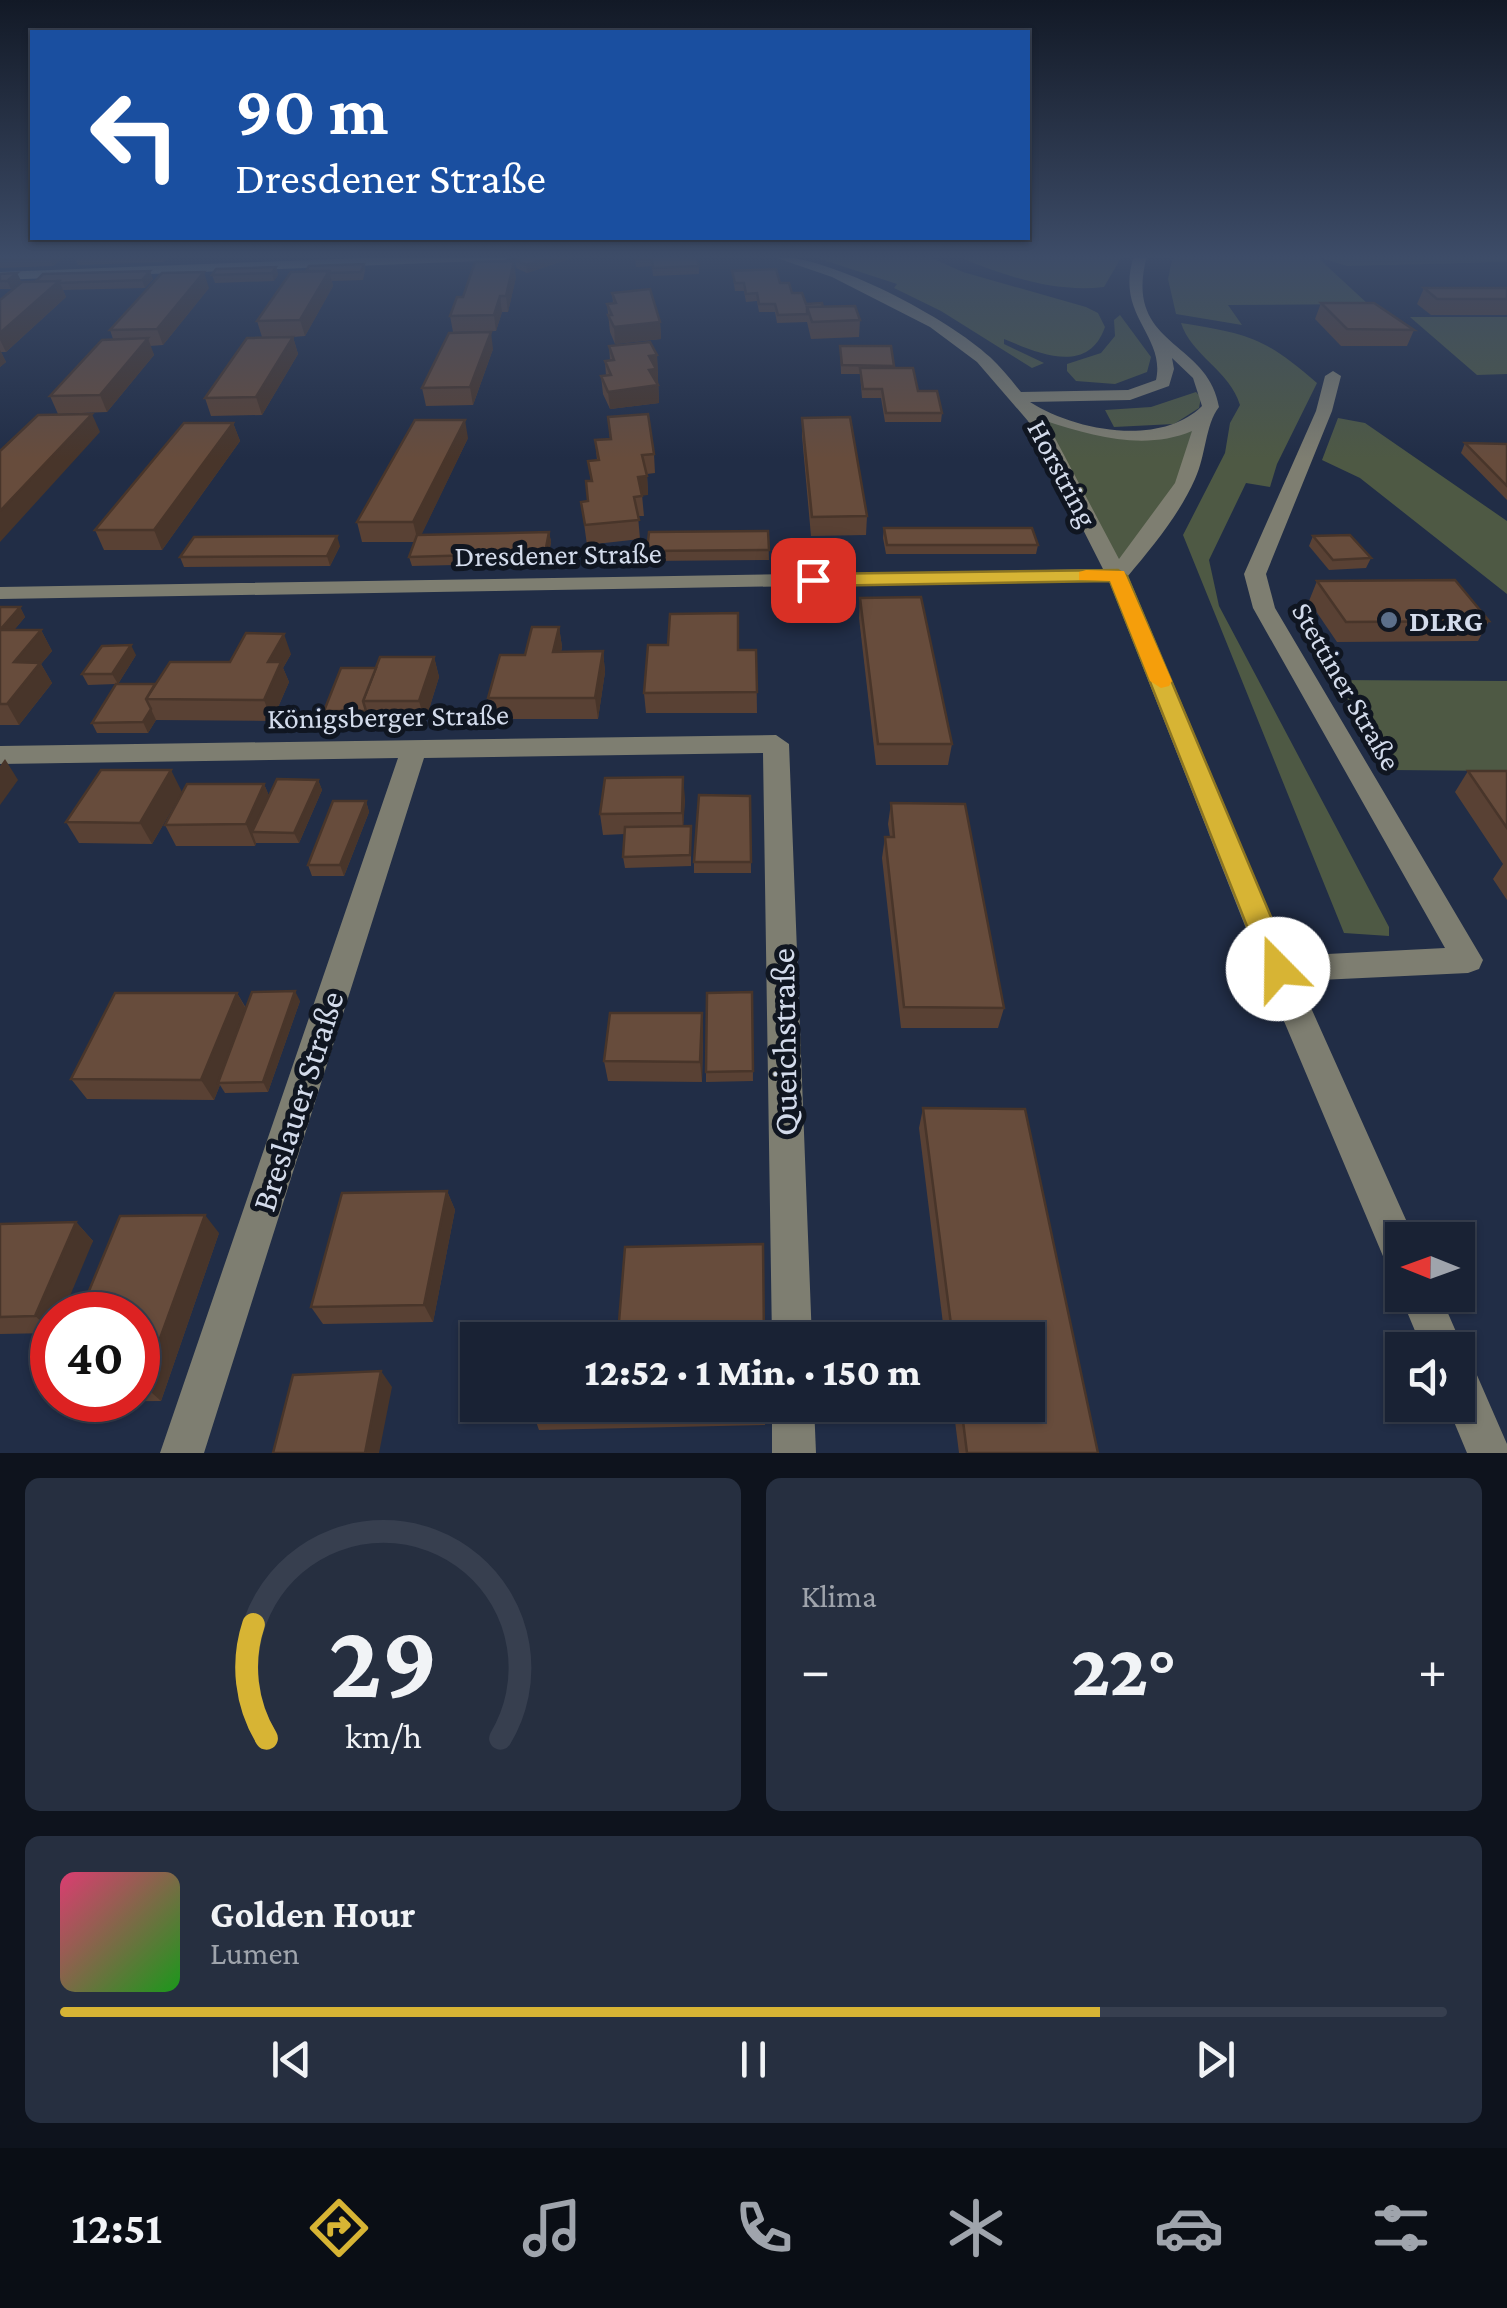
<!DOCTYPE html>
<html lang="de">
<meta charset="utf-8">
<style>
body{margin:0;font-family:"Crimson Pro",serif;background:#262f40;color:#f1f3f6;height:100vh;display:flex;flex-direction:column;font-size:38px;white-space:nowrap}
*{box-sizing:border-box;margin:0}
p{font-size:32px;color:#9fa4ac}
.icon{flex:none;width:55px;height:55px;fill:none;stroke:currentColor;stroke-width:2;stroke-linecap:round;stroke-linejoin:round}
.map{position:relative;height:1453px;overflow:hidden}
.side{display:flex;flex-direction:column;gap:25px;padding:25px;background:#0e131d;flex:1}
.side>*{flex:none}
.top-card{position:absolute;left:30px;top:30px;width:1000px;height:210px;border-radius:0px;box-shadow:0 2px 8px #0004,0 0 0 2px #373f4f;background:#1a4fa0;color:#fff;overflow:hidden}
.needle{width:65px;rotate:271deg}
.fabs{position:absolute;left:1385px;top:1222px;display:grid;gap:20px}
.fabs a{display:grid;place-items:center;width:90px;height:90px;border-radius:0px;background:#192234;box-shadow:0 2px 8px #0004,0 0 0 2px #373f4f;font-size:50px}
.speed{position:absolute;left:30px;top:1292px;display:flex;gap:20px;font-size:50px;font-weight:700;text-align:center}
.speed>*{display:grid;place-content:center;width:130px;height:130px;border-radius:50%;background:#192234;box-shadow:0 2px 8px #0004,0 0 0 2px #373f4f;line-height:1}
.speed .limit{border:15px solid #d22;background:#fff;color:#111}
.pin{position:absolute;display:grid;place-items:center;width:85px;height:85px;color:#fff;margin:-42px;border-radius:20px;box-shadow:0 5px 15px #0006}
.me{position:absolute;width:110px;margin:-55px;rotate:338deg;stroke-linejoin:round;filter:drop-shadow(0 0 8px #0008)}
.turn{display:flex;align-items:center;gap:35px;height:210px;padding:0 40px;font-size:45px}
.turn .icon{width:130px;height:130px;stroke-width:2.5}
.turn b{display:block;font-size:70px;line-height:85px}
.big{font-size:75px;font-weight:800;line-height:1.1}
.side .card{flex:1;display:flex;flex-direction:column;justify-content:center;gap:15px;min-width:0;padding:0 35px;border-radius:15px;background:#262f40}
.side .dial{align-items:center;gap:0}
.dial svg{height:260px;overflow:visible;fill:none;stroke:#373f4f;stroke-width:7;stroke-linecap:round;text-anchor:middle}
.dial text{fill:#f1f3f6;stroke:none}
.song{display:flex;align-items:center;gap:30px}
.cover{width:120px;height:120px;border-radius:15px;background:linear-gradient(135deg,hsl(340 70% 55%),hsl(120 70% 35%))}
.played{height:10px;border-radius:5px;background:linear-gradient(90deg,#d7b434 75%,#373f4f 75%)}
.keys{display:flex;justify-content:space-around;direction:ltr}
.heat{display:flex;justify-content:space-between;align-items:center;font-size:55px;direction:ltr}
.side .tiles{flex:1;display:grid;gap:25px;grid-template-columns:1fr 1fr}
.card:last-child{grid-column:span 2}
.trip{position:absolute;left:460px;top:1322px;width:585px;height:100px;border-radius:0px;background:#192234;box-shadow:0 2px 8px #0004,0 0 0 2px #373f4f;font-weight:800;line-height:100px;text-align:center}
.menu{display:flex;height:160px;justify-content:space-around;align-items:center;background:#0a0e15;color:#9fa4ac}
.menu .icon{width:70px;height:70px}
.menu .active{color:#d7b434}
.menu b{font-size:45px;color:#f1f3f6}
.map>svg:first-child{display:block}
.green{fill:#4e5944}
.lines{fill:none;stroke-linecap:round;stroke-linejoin:round}
.minor{fill:#7e7e71;fill-rule:evenodd}
.wall{fill:#594134}
.shaded-wall{fill:#48352a}
.building{fill:#674c3c;stroke:#48352a;stroke-width:2.5}
.route{fill:#d7b434;stroke:#8c7522;stroke-width:2.5}
.slow{fill:#f59e0b}
.service-dot{fill:#5c6f8a;stroke:#101621;stroke-width:4}
.labels{text-anchor:middle;dominant-baseline:central;stroke-width:10;stroke-linejoin:round;paint-order:stroke}
.street-label{font-size:30px;fill:#d3dbeb;stroke:#101621}
.poi-label{font-size:30px;font-weight:bold;fill:#d3dbeb;stroke:#101621;text-anchor:start}
.near-street-label{font-size:35px;fill:#d3dbeb;stroke:#101621}
</style>
<div class="map">
<svg width="1507" height="1453" viewBox="0 0 1507 1453">
<rect width="100%" height="100%" fill="#212d46"/>
<!-- green -->
<g class="green">
<path d="M811 256H927L963 272 1086 307 1098 313 1105 327C1088 376 1038 353 1004 339V344L1044 363 1032 368 941 311 894 288 897 284Z"/>
<path d="M956 256H1122L1104 287C1052 293 1003 275 956 256Z"/>
<path d="M1173 256H1507V262L1347 266 1316 256 1368 304 1228 305 1242 325 1176 314 1168 279Z"/>
<path d="M1120 315 1151 357 1147 372 1115 384 1076 381 1067 371V364L1101 353 1115 336 1114 320Z"/>
<path d="M1410 317H1507V374L1477 375Z"/>
<path d="M1181 323C1249 334 1264 337 1317 383L1277 464 1270 487 1246 483 1209 560 1219 606 1389 927V936L1344 933 1183 535 1225 453 1230 423 1240 405C1230 371 1191 355 1181 323Z"/>
<path d="M1196 392 1201 397 1199 408 1174 424 1114 427 1105 410 1151 407Z"/>
<path d="M1338 418 1365 423 1507 521V594L1360 478 1322 460Z"/>
<path d="M1036 419 1134 434 1194 424 1201 448 1117 575Z"/>
<path d="M1336 680 1507 681V771L1390 770Z"/>
</g>
<g class="lines">
<!-- minor -->
<g class="minor">
<path d="M412 256H512L505 260 0 280V272Z"/>
<path d="M771 256C828 254 948 318 990 357 1001 367 1011 380 1021 392L1128 390 1156 380C1166 335 1114 315 1134 256H1147C1122 347 1208 339 1219 407 1205 425 1206 456 1195 479 1179 515 1153 546 1128 576L1288 956 1445 948 1253 608 1244 574 1316 411 1325 376 1333 371 1341 376 1332 411 1266 574 1275 608 1483 960 1479 969 1468 973 1299 981 1415 1240H1402V1273L1388 1268 1262 969 1109 581 0 599V587L1103 569 1028 421 977 362 930 327 832 277ZM1172 358 1193 378 1202 406C1161 447 1075 431 1030 402L1130 400 1169 386 1174 369ZM1046 421C1092 436 1145 451 1192 431L1175 483 1119 559Z"/>
<path d="M776 735 789 744 812 1340H772L763 753 424 758 204 1453H160L398 758 0 764V746Z"/>
<path d="M1402 1290V1295H1440L1464 1350 1460 1361 1473 1366 1507 1444V1453H1467L1447 1405H1458V1350H1423L1400 1295Z"/>
<path d="M772 1405H814L816 1453H772Z"/>
</g>
</g>
<!-- wall -->
<g class="wall">
<path d="M0 256H66L53 266 0 268Z"/>
<path d="M77 256H169L163 262 78 265 75 258Z"/>
<path d="M612 256H681V258L699 266V274L653 276 652 266 636 267 635 258 612 259Z"/>
<path d="M572 258 527 273 516 268 515 260Z"/>
<path d="M364 264 365 271 363 280 332 281 333 286 305 336 293 337 298 354 262 415 211 416 205 398 262 337 257 321 306 271Z"/>
<path d="M276 267 278 275 274 281 215 283 212 275Z"/>
<path d="M732 271 780 283 806 304 823 307 860 320 859 337 811 339 807 322 777 323 775 312H759L757 301 746 302 744 291H735Z"/>
<path d="M17 273 21 281 11 289H0V274Z"/>
<path d="M516 277 508 312H502L496 331 453 332 450 316 463 297Z"/>
<path d="M153 279 145 288 63 290 66 297 6 352H1L6 362 0 367V300L22 282Z"/>
<path d="M209 288 163 345 150 346 154 355 107 412 58 414 50 396 113 339 110 330Z"/>
<path d="M1424 288H1507V315H1431L1417 304Z"/>
<path d="M612 293 660 322 661 339 615 344 610 332 607 304 613 303Z"/>
<path d="M1321 303 1414 330 1407 346H1341L1315 319Z"/>
<path d="M609 346 657 355 659 403 610 409 603 394 601 376H606L605 361 610 360Z"/>
<path d="M840 346 894 366V368L942 413 941 422H885L881 398H862L860 374H841Z"/>
<path d="M493 349 473 405 426 406 422 388Z"/>
<path d="M608 417 654 454 655 473 647 474 648 495H642L644 516H638L640 539 587 545 581 502 588 501 591 481 588 461 597 460 595 440 610 439Z"/>
<path d="M802 418 867 516 866 535 811 536 802 436Z"/>
<path d="M233 423 240 441 162 550H104L95 530Z"/>
<path d="M468 438 421 535 549 532 551 542 547 563 412 566 409 557 414 542H362L357 522Z"/>
<path d="M1465 443 1507 444V500L1461 453Z"/>
<path d="M884 528 1038 545 1036 554H886L883 538Z"/>
<path d="M768 531 769 560 647 561V551Z"/>
<path d="M1313 536 1371 558 1366 568 1329 570 1309 546Z"/>
<path d="M340 546 330 566 184 567 180 557Z"/>
<path d="M1317 581 1489 621 1478 641 1337 642 1309 601Z"/>
<path d="M860 598 952 744 948 765H876L859 618Z"/>
<path d="M0 607H20L25 617 14 630H41L52 651 41 664 52 683 19 725H0Z"/>
<path d="M559 627 562 647 561 652 603 651 605 672 598 719H492L488 698 525 655Z"/>
<path d="M738 650H756L757 713H646L644 693Z"/>
<path d="M291 654 283 668 289 682 272 721 156 720 148 733H97L92 723 116 684 88 685 82 674 136 655 118 684H155L230 662Z"/>
<path d="M434 657 439 677 425 722H327L324 711 376 668Z"/>
<path d="M1468 771H1507V900L1493 879 1503 864 1455 792Z"/>
<path d="M318 780 322 790 299 843H256L255 846H176L165 825 264 784 269 796Z"/>
<path d="M182 792 152 844 79 843 66 822Z"/>
<path d="M750 796 751 873H694V862Z"/>
<path d="M685 798 683 826 691 837V866L625 868 623 857 625 834 603 835 600 814Z"/>
<path d="M366 801 369 812 344 876H312L308 865Z"/>
<path d="M891 803 1004 1008 998 1028H901L882 858 885 837H890L888 824Z"/>
<path d="M752 992 753 1081 706 1082V1072Z"/>
<path d="M237 993 246 1008 300 1001 268 1092 225 1093 220 1085 214 1100 87 1099 71 1079Z"/>
<path d="M702 1013 703 1034 702 1082 608 1081 604 1061Z"/>
<path d="M923 1108 1098 1453H959L953 1405H1028V1340H945L919 1128Z"/>
<path d="M447 1191 455 1210 433 1322 323 1324 311 1307Z"/>
<path d="M76 1222 93 1241 52 1315V1333L0 1334V1224Z"/>
<path d="M219 1233 161 1401 69 1402 67 1400H138V1315Z"/>
<path d="M530 1405H765V1425L539 1430Z"/>
</g>
<!-- shaded-wall -->
<g class="shaded-wall">
<path d="M53 256H66L53 266 50 258Z"/>
<path d="M554 256H572V258L527 273 526 265Z"/>
<path d="M514 261 516 277 508 312 506 296Z"/>
<path d="M276 267 278 275 274 281 272 273Z"/>
<path d="M150 271 153 279 145 288 142 280Z"/>
<path d="M329 271 333 286 305 336 300 320Z"/>
<path d="M204 272 209 288 163 345 157 329Z"/>
<path d="M17 273 21 281 11 289 7 281Z"/>
<path d="M59 281 66 297 6 352 0 340V333Z"/>
<path d="M500 296 502 312 496 331 494 315Z"/>
<path d="M660 322 661 339 615 344 614 327Z"/>
<path d="M491 332 493 349 473 405 470 387Z"/>
<path d="M293 337 298 354 262 415 256 397Z"/>
<path d="M148 338 154 355 107 412 100 395Z"/>
<path d="M0 350 6 362 0 367Z"/>
<path d="M657 355 659 403 610 409 608 392 649 356Z"/>
<path d="M92 414 100 432 0 542V511Z"/>
<path d="M465 420 468 438 418 542 413 522Z"/>
<path d="M233 423 240 441 162 550 154 530Z"/>
<path d="M647 476 648 495 640 496 638 477Z"/>
<path d="M549 532 551 542 547 563 545 553Z"/>
<path d="M337 536 340 546 330 566 327 556Z"/>
<path d="M20 607 25 617 5 641 0 630Z"/>
<path d="M559 627 562 647 556 672 553 652Z"/>
<path d="M41 630 52 651 41 664 52 683 19 725 7 704 14 662Z"/>
<path d="M284 634 291 654 283 668 289 682 272 721 264 700 268 662Z"/>
<path d="M131 645 136 655 118 684 112 674Z"/>
<path d="M603 651 605 672 598 719 595 698Z"/>
<path d="M434 657 439 677 425 722 419 701Z"/>
<path d="M151 709 156 720 148 733 143 722Z"/>
<path d="M5 759 18 780 0 805V766Z"/>
<path d="M171 770 182 792 152 844 140 823Z"/>
<path d="M683 777 685 798 683 834 682 813Z"/>
<path d="M318 780 322 790 299 843 294 833Z"/>
<path d="M264 784 273 805 252 832 256 843 255 846 246 824Z"/>
<path d="M366 801 369 812 344 876 340 865Z"/>
<path d="M295 991 300 1001 268 1092 263 1082Z"/>
<path d="M237 993 248 1013 218 1083 220 1085 214 1100 201 1080Z"/>
<path d="M702 1013 703 1034 702 1082 700 1062Z"/>
<path d="M447 1191 455 1210 433 1322 424 1305Z"/>
<path d="M205 1215 219 1233 161 1401 143 1385Z"/>
<path d="M76 1222 93 1241 62 1315H52V1331L35 1316Z"/>
<path d="M381 1371 392 1387 379 1453H365Z"/>
</g>
<!-- building -->
<g class="building">
<path d="M0 256H53L50 258 0 260Z"/>
<path d="M77 256H131L75 258Z"/>
<path d="M529 256H554L526 265 515 260Z"/>
<path d="M635 256H681V258H697L699 266 653 268 652 259H635Z"/>
<path d="M514 261 506 296H500L494 315 450 316 457 297H463L475 262Z"/>
<path d="M364 264 361 272 330 273 329 271H306L309 266Z"/>
<path d="M276 267 272 273 212 275 216 269Z"/>
<path d="M776 269 780 283H789L792 293H802L806 304 822 303 823 307H807V314L778 315 775 304H759L757 293 746 294 744 283H735L732 271Z"/>
<path d="M150 271 142 280 58 283 59 281 35 282 43 274Z"/>
<path d="M329 271 300 320 257 321 291 272Z"/>
<path d="M204 272 157 329 110 330 162 273Z"/>
<path d="M17 273 7 281H0V274Z"/>
<path d="M59 281 0 333V300L22 282Z"/>
<path d="M1424 288H1507V299H1437Z"/>
<path d="M650 289 660 322 614 327 608 315H612L607 304 616 303 612 293Z"/>
<path d="M1321 303H1374L1414 330 1347 329Z"/>
<path d="M855 306 860 320 812 322 807 307Z"/>
<path d="M491 332 470 387 422 388 449 333Z"/>
<path d="M293 337 256 397 205 398 247 338Z"/>
<path d="M148 338 100 395 50 396 102 340Z"/>
<path d="M650 342 657 355 649 356 656 369 649 370 658 385 608 392 601 376 611 375 605 361 614 360 609 346Z"/>
<path d="M840 346H891L894 366 842 365Z"/>
<path d="M860 368H913L918 391H937L942 413H886L882 389H863Z"/>
<path d="M92 414 0 511V451L38 415Z"/>
<path d="M648 414 654 454 642 455 647 476 638 477 642 496 634 497 639 520 585 525 581 502 588 501 586 481H592L588 461 599 460 595 440 611 439 608 417Z"/>
<path d="M850 417 867 516 812 517 802 418Z"/>
<path d="M415 420H465L413 522H357Z"/>
<path d="M184 423H233L154 530H95Z"/>
<path d="M1465 443 1507 444V486Z"/>
<path d="M884 528H1032L1038 545H887Z"/>
<path d="M768 531 769 550 647 551 649 532Z"/>
<path d="M549 532 545 553 409 557 417 535Z"/>
<path d="M1350 535 1371 558 1333 560 1313 536Z"/>
<path d="M337 536 327 556 180 557 194 537Z"/>
<path d="M1455 580 1489 621 1346 622 1317 581Z"/>
<path d="M921 597 952 744H878L860 598Z"/>
<path d="M0 607H20L0 630Z"/>
<path d="M738 613V650H756L757 692 644 693 648 645H668L670 614Z"/>
<path d="M532 627H559L553 652 603 651 595 698H488L500 655H525Z"/>
<path d="M0 630H41L14 662 40 663 7 704H0Z"/>
<path d="M246 633 284 634 268 662H281L264 700 146 699 170 662H230Z"/>
<path d="M131 645 112 674H82L102 646Z"/>
<path d="M380 657H434L419 701H363Z"/>
<path d="M341 668H376L363 701 366 711H324Z"/>
<path d="M116 684H155L146 699 151 709 143 722 92 723Z"/>
<path d="M101 770H171L140 823 66 822Z"/>
<path d="M1468 771H1507V828Z"/>
<path d="M683 777 682 813 600 814 605 778Z"/>
<path d="M277 779 318 780 294 833 252 832Z"/>
<path d="M187 784H264L246 824 165 825Z"/>
<path d="M699 795 750 796 751 862H694Z"/>
<path d="M333 801H366L340 865H308Z"/>
<path d="M891 803 965 804 1004 1008 904 1007 885 837H894Z"/>
<path d="M691 826 690 855 623 857 625 827Z"/>
<path d="M295 991 263 1082 218 1083 252 992Z"/>
<path d="M752 992 753 1071 706 1072 707 993Z"/>
<path d="M115 993H237L201 1080 71 1079Z"/>
<path d="M610 1013H702L700 1062 604 1061Z"/>
<path d="M923 1108 1025 1109 1098 1453H967L961 1405H1028V1340H953Z"/>
<path d="M447 1191 424 1305 311 1307 342 1193Z"/>
<path d="M205 1215 143 1385H138V1315H79L120 1216Z"/>
<path d="M76 1222 35 1316 0 1317V1224Z"/>
<path d="M763 1244 764 1340H537L538 1324 619 1322 625 1247Z"/>
<path d="M381 1371 365 1453H273L293 1375Z"/>
<path d="M530 1405H654L529 1407Z"/>
</g>
<!-- sky -->
<linearGradient id="sky" x2="0" y2="1"><stop stop-color="#121926"/><stop offset="0.56" stop-color="#3d4c68"/><stop offset="1" stop-color="#3d4c68" stop-opacity="0"/></linearGradient>
<rect width="1507" height="459" fill="url(#sky)"/>
<!-- route -->
<path class="route" d="M1118 570 1127 576 1293 969 1289 977H1268L1264 969 1110 581 813 586 804 580 813 574Z"/>
<!-- slow -->
<path class="slow" d="M1086 570 1124 571 1172 681 1169 686 1161 688 1150 681 1110 581 1079 580V572Z"/>
<!-- markers -->
<circle class="service-dot" cx="1389" cy="620" r="10"/>
<g class="labels">
<!-- street labels -->
<g class="street-label">
<text transform="translate(1063 473) rotate(62)">Horstring</text>
<text transform="translate(558 554) rotate(-1)">Dresdener Straße</text>
<text transform="translate(1347 686) rotate(60)">Stettiner Straße</text>
<text transform="translate(388 716) rotate(-1)">Königsberger Straße</text>
</g>
<!-- poi labels -->
<g class="poi-label">
<text x="1409" y="620">DLRG</text>
</g>
<!-- near-street labels -->
<g class="near-street-label">
<text transform="translate(784 1042) rotate(-91)">Queichstraße</text>
<text transform="translate(298 1101) rotate(-72)">Breslauer Straße</text>
</g>
</g>
</svg>
<div class="fabs">
<a><svg class="needle" viewBox="-14 -14 28 28"><path d="M0-13l5 13h-10z" fill="#e53935"/><path d="M0 13l5-13h-10z" fill="#9fa4ac"/></svg></a>
<a><svg class="icon" aria-label="sound" viewBox="0 0 24 24"><path d="M4 9h4l5-4v14l-5-4H4zM17 9q2 3 0 6"/></svg></a>
</div>
<div class="speed"><div class="limit">40</div></div>
<div class="pin" style="left:813px;top:580px;background:#d93025"><svg class="icon" aria-label="arrive" viewBox="0 0 24 24"><path d="M6 21V4h12l-3 4 3 4H6"/></svg></div>
<svg class="me" style="left:1278px;top:969px" viewBox="-20 -20 40 40"><circle r="19" fill="#fff"/><path d="M0-13L10 11 0 6-10 11z" fill="#d7b434"/></svg>
<div class="trip">12:52 · 1 Min. · 150 m</div>
<div class="top-card">
<div class="turn"><svg class="icon" aria-label="left" viewBox="0 0 24 24"><path d="M17 20v-9H6M10 6l-5 5 5 5"/></svg><div><b>90 m</b>Dresdener Straße</div></div>
</div>
</div>
<section class="side">
<div class="tiles">
<div class="card dial"><svg viewBox="0 0 100 80">
<path d="M14 69A42 42 0 1 1 86 69"/>
<path d="M14 69A42 42 0 0 1 10 34" stroke="#d7b434"/>
<text x="50" y="56" font-size="32" font-weight="700">29</text>
<text x="50" y="72" font-size="11">km/h</text>
</svg></div>
<div class="card"><p>Klima</p>
<div class="heat"><a>−</a><b class="big">22°</b><a>+</a></div>
</div>
<div class="card">
<div class="song"><i class="cover"></i><div><b>Golden Hour</b><p>Lumen</p></div></div>
<div class="played"></div>
<div class="keys"><svg class="icon" aria-label="previous" viewBox="0 0 24 24"><path d="M18 5L8 12l10 7zM5 5v14"/></svg><svg class="icon" aria-label="pause" viewBox="0 0 24 24"><path d="M8 5v14M16 5v14"/></svg><svg class="icon" aria-label="next" viewBox="0 0 24 24"><path d="M6 5l10 7-10 7zM19 5v14"/></svg></div>
</div>
</div>
</section>
<nav class="menu">
<b>12:51</b>
<svg class="icon active" aria-label="directions" viewBox="0 0 24 24"><path d="M12 3l9 9-9 9-9-9zM9 14v-3h6M13 9l2 2-2 2"/></svg>
<svg class="icon" aria-label="music" viewBox="0 0 24 24"><path d="M9 18V5l10-2v13"/><circle cx="6" cy="18" r="3"/><circle cx="16" cy="16" r="3"/></svg>
<svg class="icon" aria-label="phone" viewBox="0 0 24 24"><path d="M5 4h4l2 5-3 2q2 4 5 5l2-3 5 2v4C11 20 4 13 5 4z"/></svg>
<svg class="icon" aria-label="climate" viewBox="0 0 24 24"><path d="M12 3v18M4 7l16 10M4 17L20 7"/></svg>
<svg class="icon" aria-label="car" viewBox="0 0 24 24"><path d="M5 17H2v-5l4-1 3-4h7l3 4 3 1v5h-3M9 17h6M6 11h13"/><circle cx="7" cy="17" r="2"/><circle cx="17" cy="17" r="2"/></svg>
<svg class="icon" aria-label="filters" viewBox="0 0 24 24"><path d="M4 7h16M4 17h16"/><circle cx="9" cy="7" r="2"/><circle cx="15" cy="17" r="2"/></svg>
</nav>
